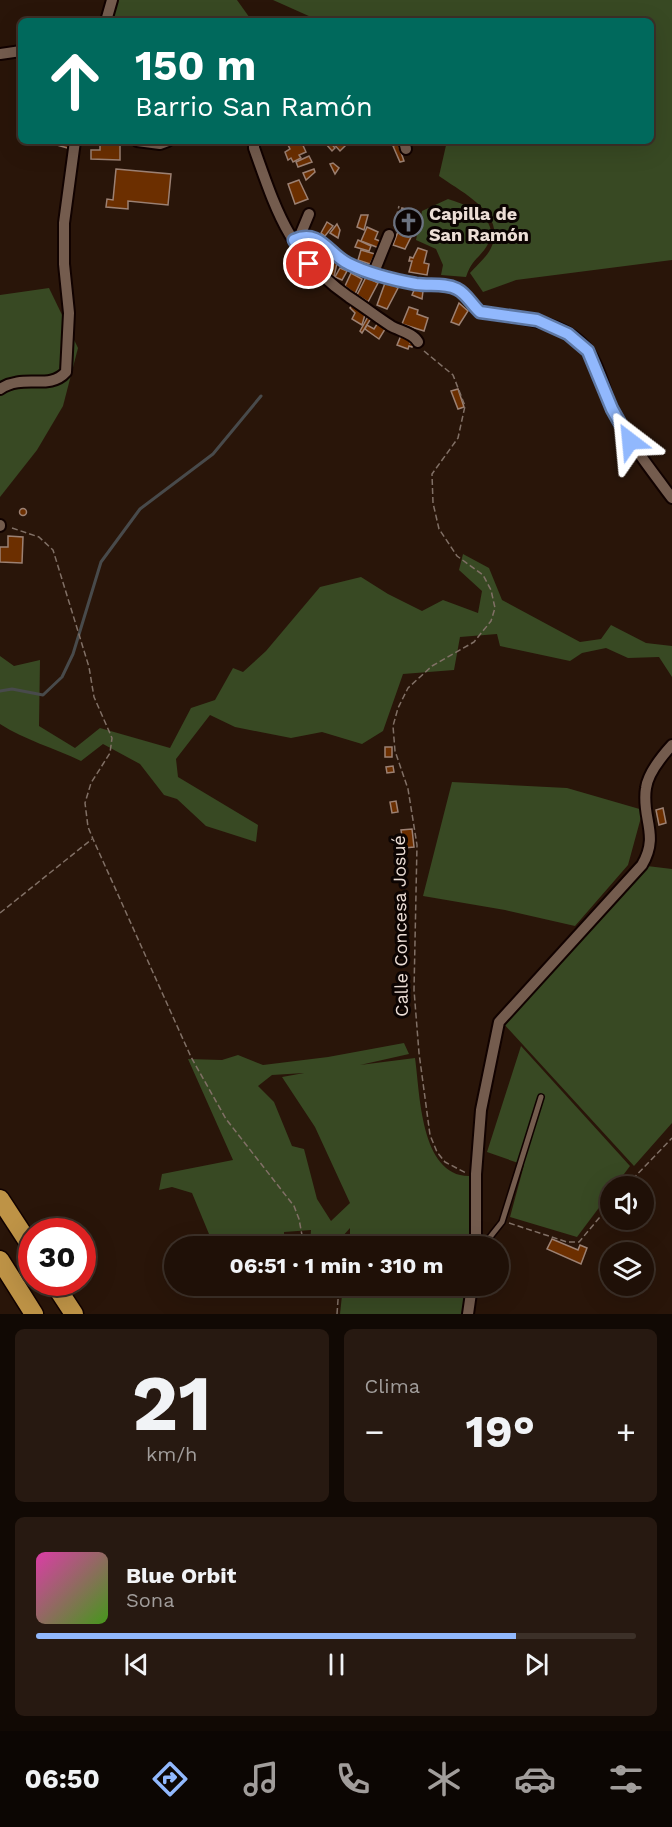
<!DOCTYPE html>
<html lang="es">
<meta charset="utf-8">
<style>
body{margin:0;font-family:"Work Sans",sans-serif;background:#271911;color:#f1f3f6;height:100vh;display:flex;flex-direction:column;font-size:22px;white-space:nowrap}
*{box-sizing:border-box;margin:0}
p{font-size:20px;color:#a19d9b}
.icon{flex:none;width:33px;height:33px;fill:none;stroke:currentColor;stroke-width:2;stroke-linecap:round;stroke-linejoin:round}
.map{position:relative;height:1314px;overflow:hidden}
.drawer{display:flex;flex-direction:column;gap:15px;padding:15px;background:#110904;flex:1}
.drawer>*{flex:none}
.top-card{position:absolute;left:18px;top:18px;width:636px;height:126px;border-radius:9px;box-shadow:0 6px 24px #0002,0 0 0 2px #3c3028;background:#00695c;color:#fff;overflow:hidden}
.buttons{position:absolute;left:600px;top:1176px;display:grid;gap:12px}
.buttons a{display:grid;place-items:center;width:54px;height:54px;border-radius:50%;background:#1f1007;box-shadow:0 6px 24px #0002,0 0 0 2px #3c3028;font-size:30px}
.speed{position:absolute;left:18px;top:1218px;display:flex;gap:12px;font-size:30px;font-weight:700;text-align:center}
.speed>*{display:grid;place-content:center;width:78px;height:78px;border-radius:50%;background:#1f1007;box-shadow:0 6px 24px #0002,0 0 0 2px #3c3028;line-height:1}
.speed .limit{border:9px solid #d22;background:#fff;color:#111}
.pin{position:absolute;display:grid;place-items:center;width:51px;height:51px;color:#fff;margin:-26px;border:3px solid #fff;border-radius:50%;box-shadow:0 2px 6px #0007}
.me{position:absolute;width:66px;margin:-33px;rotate:331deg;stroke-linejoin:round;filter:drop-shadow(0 0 4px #0008)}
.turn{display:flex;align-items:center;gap:21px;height:126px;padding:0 18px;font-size:27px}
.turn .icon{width:78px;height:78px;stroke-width:2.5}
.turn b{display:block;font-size:42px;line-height:51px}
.big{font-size:45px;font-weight:700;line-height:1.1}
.drawer .tile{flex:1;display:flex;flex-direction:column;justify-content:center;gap:9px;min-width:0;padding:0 21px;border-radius:9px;background:#271911}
.drawer .dial{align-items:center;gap:0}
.dial b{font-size:78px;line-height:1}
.song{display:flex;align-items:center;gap:18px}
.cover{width:72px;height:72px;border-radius:9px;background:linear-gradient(135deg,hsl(320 70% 55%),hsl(100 70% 35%))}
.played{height:6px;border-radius:3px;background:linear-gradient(90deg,#91b8fd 80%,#3c3028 80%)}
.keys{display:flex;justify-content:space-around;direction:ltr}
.heat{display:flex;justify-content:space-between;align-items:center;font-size:33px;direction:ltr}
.drawer .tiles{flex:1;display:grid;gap:15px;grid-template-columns:1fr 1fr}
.tile:last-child{grid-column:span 2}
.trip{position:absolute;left:164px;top:1236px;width:345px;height:60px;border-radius:30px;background:#1f1007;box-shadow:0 6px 24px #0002,0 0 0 2px #3c3028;font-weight:700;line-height:60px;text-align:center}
.menu{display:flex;height:96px;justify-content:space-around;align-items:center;background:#0c0603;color:#a19d9b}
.menu .icon{width:42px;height:42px}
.menu .active{color:#91b8fd}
.menu b{font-size:27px;color:#f1f3f6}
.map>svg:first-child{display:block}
.green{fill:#384923;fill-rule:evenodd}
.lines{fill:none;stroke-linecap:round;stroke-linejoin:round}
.stream{stroke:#484a4b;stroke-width:3}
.building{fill:#6c2f00;stroke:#9c8173;stroke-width:1.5}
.service-casing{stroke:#110200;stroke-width:8}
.minor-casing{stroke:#110200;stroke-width:14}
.motorway-casing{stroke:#110200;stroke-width:21}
.path{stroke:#817066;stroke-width:1.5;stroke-dasharray:6 3;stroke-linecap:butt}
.service{stroke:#745c4e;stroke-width:5}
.minor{stroke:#745c4e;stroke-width:10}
.motorway{stroke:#be9346;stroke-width:18}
.route-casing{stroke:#5e78a4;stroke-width:15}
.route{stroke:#91b8fd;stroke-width:10}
.labels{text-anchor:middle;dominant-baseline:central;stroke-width:6;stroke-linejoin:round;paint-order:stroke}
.poi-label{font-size:18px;font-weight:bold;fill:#ecded6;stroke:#0c0402;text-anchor:start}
.street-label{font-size:18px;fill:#ecded6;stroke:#0c0402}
</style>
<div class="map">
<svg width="672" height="1314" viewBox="0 0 672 1314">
<rect width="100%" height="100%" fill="#291509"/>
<!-- green -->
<g class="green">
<path d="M116 0H237L252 21H108Z"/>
<path d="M273 0H672V260L516 280 483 292 470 273C476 266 487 257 491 248 508 214 461 192 439 176L447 141H651V21H410L405 16 320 21Z"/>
<path d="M448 199C465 204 500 218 489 242 482 257 472 258 466 277L441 275 443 265 436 249 416 240 422 211Z"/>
<path d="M49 288 78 348 63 406 37 450 0 497V295Z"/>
<path d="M463 554 489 568 502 600 580 642 601 639 611 625 646 643 672 646V677L659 657 628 658 606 648 582 653 570 661 500 646 497 634 460 637 454 670 403 674 383 731 362 744 322 732 291 738 235 727 210 715 176 759 178 777 258 825 256 842 206 826 177 799 164 795 140 764 103 744 81 761C54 748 25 740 0 724V656L14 666 40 660 39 726 75 748 100 728 170 748 191 708 215 700 233 668 243 672 266 651 320 587 361 577 388 594 422 611 443 600 478 613 482 591 459 570Z"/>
<path d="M452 782 567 788 643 810 628 865 575 926 505 910 423 896Z"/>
<path d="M647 866 672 869V1123L634 1166 502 1022 575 947Z"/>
<path d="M404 1043 409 1054 360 1065 415 1058C420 1092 420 1176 469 1176L471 1246H350V1228L334 1246H310L311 1230 284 1232V1246H263L209 1234 192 1193 172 1187 159 1190 162 1174 233 1160 188 1059 222 1060 238 1055 263 1065 328 1057ZM304 1073 282 1077 315 1127 350 1203 331 1221 317 1199 304 1149 292 1146 274 1102 258 1086 272 1075Z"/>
<path d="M521 1046 630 1166 615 1186H610V1193L577 1237 510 1217 524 1165 487 1152Z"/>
<path d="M343 1286H466L462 1314H340Z"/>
</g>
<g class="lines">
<!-- stream -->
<path class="stream" d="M0 691 12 689 43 695 62 677 73 654 101 562 140 509 213 454 261 396"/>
</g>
<!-- building -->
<g class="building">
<path d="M43 141H73L71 149Z"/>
<path d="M100 141H120V160L91 159V150H100Z"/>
<path d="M286 141H301L306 152 299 155 301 158 293 162 291 158 288 160 285 152 290 149Z"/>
<path d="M329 141 335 148 332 151 326 144Z"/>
<path d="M331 141H340L345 146 340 151Z"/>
<path d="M398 144 404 161 400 162 393 146Z"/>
<path d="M309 156 312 162 298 167 296 162Z"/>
<path d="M333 163 339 168 335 174 330 164Z"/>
<path d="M116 169 171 174 168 205 128 201V209L106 207 107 199 113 200Z"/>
<path d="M314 169 315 172 306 180 303 173Z"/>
<path d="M299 180 308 199 295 204 288 184Z"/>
<path d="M402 208 418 212 415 231 398 228Z"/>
<path d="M361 215H368L364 230 357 227Z"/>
<path d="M327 222 333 226 325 236 321 233Z"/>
<path d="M337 224 340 230 338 238 330 233Z"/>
<path d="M367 227 378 232 375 239 382 242 379 248 361 241Z"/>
<path d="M399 229 414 231 405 249 393 245Z"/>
<path d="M358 240 371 246 369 251 355 247Z"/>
<path d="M311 241 318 246 313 258 305 250Z"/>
<path d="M319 245 325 251 318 266 313 258Z"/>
<path d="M418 248 427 251 424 263 429 264 427 275 409 272 412 261H409L410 257 413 258Z"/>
<path d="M361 250 375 254 370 264 358 260Z"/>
<path d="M323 256 337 263 334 277 318 266Z"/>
<path d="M340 268 347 271 342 280 335 277Z"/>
<path d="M351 273 362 279 355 294 345 286Z"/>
<path d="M366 277 378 283 368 302 357 295Z"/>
<path d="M389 282 398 288 387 309 377 305 385 283Z"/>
<path d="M415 288 423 291 422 299 412 295Z"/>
<path d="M354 302 366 311 362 325 352 319 355 313 350 308Z"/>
<path d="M459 303 468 311 459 325 451 322Z"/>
<path d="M409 307 418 310 417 314 428 318 424 331 402 324Z"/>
<path d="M370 313 373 315 362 333 360 331Z"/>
<path d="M379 321 387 326 379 339 365 329 367 325 374 329Z"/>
<path d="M402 333 412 337 410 343 413 344 412 347 409 346 408 349 397 345Z"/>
<path d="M458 389 464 407 458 409 451 391Z"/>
<circle cx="23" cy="512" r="3.5"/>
<path d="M8 536 23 537 22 563 0 562V547H8Z"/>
<rect x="385" y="747" width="7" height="10"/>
<path d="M393 766 394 772 387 773 386 767Z"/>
<path d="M396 801 398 812 392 813 390 802Z"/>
<path d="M663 808 666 823 659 825 656 810Z"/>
<path d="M412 829 414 847 404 848 401 830Z"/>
<path d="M552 1239 578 1250 580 1245 587 1248 581 1264 547 1249Z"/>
</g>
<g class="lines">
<defs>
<path id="service" d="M483 1246 502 1222 541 1097"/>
<g id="minor">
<path d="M106 21 112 0"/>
<path d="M0 54 21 51"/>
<path d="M137 141 160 144 168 141"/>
<path d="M254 141V148C277 213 290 256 349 297 363 306 377 317 391 326 400 331 413 333 418 342"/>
<path d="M404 141 406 149"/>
<path d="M299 238 309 214"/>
<path d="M294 240C320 229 329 255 349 264 369 274 395 280 416 284 430 286 445 282 457 289 467 294 472 305 480 312 515 318 566 319 589 352 601 369 604 392 613 411 629 442 651 470 672 498"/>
<path d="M374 272 389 235"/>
<path d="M0 389C24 373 49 391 66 372L69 313 64 264V223L75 141"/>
<path d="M0 525V526"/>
<path d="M476 1246V1174L481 1110 499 1022 642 865C660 835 641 818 646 788 648 773 662 756 672 745"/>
<path d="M468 1314 472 1286"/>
</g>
<g id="motorway">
<path d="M0 1199 32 1248"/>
<path d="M0 1260 34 1314"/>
<path d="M53 1282 74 1314"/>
</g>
</defs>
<!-- service casing -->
<use href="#service" class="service-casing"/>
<!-- minor casing -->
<use href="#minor" class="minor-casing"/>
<!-- motorway casing -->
<use href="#motorway" class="motorway-casing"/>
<!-- path -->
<g class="path">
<path d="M394 226 399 206"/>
<path d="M424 351 453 375 465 406 458 438 432 474 433 503 439 529 457 556 483 575 491 590 495 608 491 621 474 642 432 666 408 688 398 708 393 726 395 751 408 789 417 845 414 990 419 1053 430 1135 437 1152 445 1162 466 1173"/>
<path d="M12 528 39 537 53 550 89 667 94 697 112 738 110 753 91 783 85 803 88 827 93 839 191 1057 226 1119 294 1206 299 1219 304 1246"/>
<path d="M0 913 92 839"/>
<path d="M626 1186 672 1138"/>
<path d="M509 1223 567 1242H579L610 1205"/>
<path d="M337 1314 339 1286"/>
</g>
<!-- service -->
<use href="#service" class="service"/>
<!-- minor -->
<use href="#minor" class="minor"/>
<!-- motorway -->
<use href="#motorway" class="motorway"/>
</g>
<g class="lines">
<defs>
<path id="route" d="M309 264 294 240C320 228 329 255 349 264 369 274 394 280 416 284 430 286 445 283 457 289 467 294 472 305 480 312L537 320 568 334 588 351 612 409 630 441"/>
</defs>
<!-- route casing -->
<use href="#route" class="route-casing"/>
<!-- route -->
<use href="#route" class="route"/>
</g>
<!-- icons -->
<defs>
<symbol id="church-ring" viewBox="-11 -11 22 22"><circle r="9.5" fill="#0c0402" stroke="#6b7280" stroke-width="1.5"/><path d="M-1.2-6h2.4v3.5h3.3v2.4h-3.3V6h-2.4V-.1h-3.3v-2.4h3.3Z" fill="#6b7280"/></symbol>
</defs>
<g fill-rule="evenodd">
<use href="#church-ring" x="392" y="206" width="33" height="33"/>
</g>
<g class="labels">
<!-- poi labels -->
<g class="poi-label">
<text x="429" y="213">Capilla de<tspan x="429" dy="21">San Ramón</tspan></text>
</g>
<!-- street labels -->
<g class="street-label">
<text transform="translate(400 926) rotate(-91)">Calle Concesa Josué</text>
</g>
</g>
</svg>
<div class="buttons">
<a><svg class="icon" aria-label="sound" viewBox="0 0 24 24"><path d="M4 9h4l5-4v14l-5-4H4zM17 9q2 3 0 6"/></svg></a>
<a><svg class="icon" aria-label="layers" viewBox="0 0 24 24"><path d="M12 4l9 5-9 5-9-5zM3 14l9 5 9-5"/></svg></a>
</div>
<div class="speed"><div class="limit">30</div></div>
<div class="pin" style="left:309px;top:264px;background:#d93025"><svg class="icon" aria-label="arrive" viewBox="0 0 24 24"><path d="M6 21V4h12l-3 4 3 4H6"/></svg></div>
<svg class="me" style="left:630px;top:441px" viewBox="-20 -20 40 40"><path d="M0-17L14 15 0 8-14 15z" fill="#91b8fd" stroke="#fff" stroke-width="4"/></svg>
<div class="trip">06:51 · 1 min · 310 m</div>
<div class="top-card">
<div class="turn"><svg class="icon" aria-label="ahead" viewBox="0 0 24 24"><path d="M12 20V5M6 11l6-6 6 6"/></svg><div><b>150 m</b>Barrio San Ramón</div></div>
</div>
</div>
<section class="drawer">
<div class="tiles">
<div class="tile dial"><b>21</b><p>km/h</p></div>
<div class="tile"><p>Clima</p>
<div class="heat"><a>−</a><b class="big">19°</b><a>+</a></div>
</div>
<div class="tile">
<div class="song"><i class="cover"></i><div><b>Blue Orbit</b><p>Sona</p></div></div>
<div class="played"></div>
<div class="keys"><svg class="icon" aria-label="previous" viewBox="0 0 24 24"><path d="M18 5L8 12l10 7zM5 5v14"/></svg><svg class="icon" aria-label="pause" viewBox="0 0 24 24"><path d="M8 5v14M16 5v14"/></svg><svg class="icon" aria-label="next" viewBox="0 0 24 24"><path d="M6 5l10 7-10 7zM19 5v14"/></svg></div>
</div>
</div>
</section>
<nav class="menu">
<b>06:50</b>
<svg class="icon active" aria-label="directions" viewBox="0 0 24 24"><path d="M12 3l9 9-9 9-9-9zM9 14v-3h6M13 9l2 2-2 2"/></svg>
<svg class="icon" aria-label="music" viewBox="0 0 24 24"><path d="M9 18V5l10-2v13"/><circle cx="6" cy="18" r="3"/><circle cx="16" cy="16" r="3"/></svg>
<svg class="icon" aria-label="phone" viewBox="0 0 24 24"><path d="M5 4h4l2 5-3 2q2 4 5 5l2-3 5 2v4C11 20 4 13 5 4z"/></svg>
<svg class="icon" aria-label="climate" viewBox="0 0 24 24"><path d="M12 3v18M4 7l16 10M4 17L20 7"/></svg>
<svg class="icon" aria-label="car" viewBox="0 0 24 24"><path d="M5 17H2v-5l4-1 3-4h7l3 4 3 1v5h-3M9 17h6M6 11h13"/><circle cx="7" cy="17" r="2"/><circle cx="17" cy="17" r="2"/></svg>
<svg class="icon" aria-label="filters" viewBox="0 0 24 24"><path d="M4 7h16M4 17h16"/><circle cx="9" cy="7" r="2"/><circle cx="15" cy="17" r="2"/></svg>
</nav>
